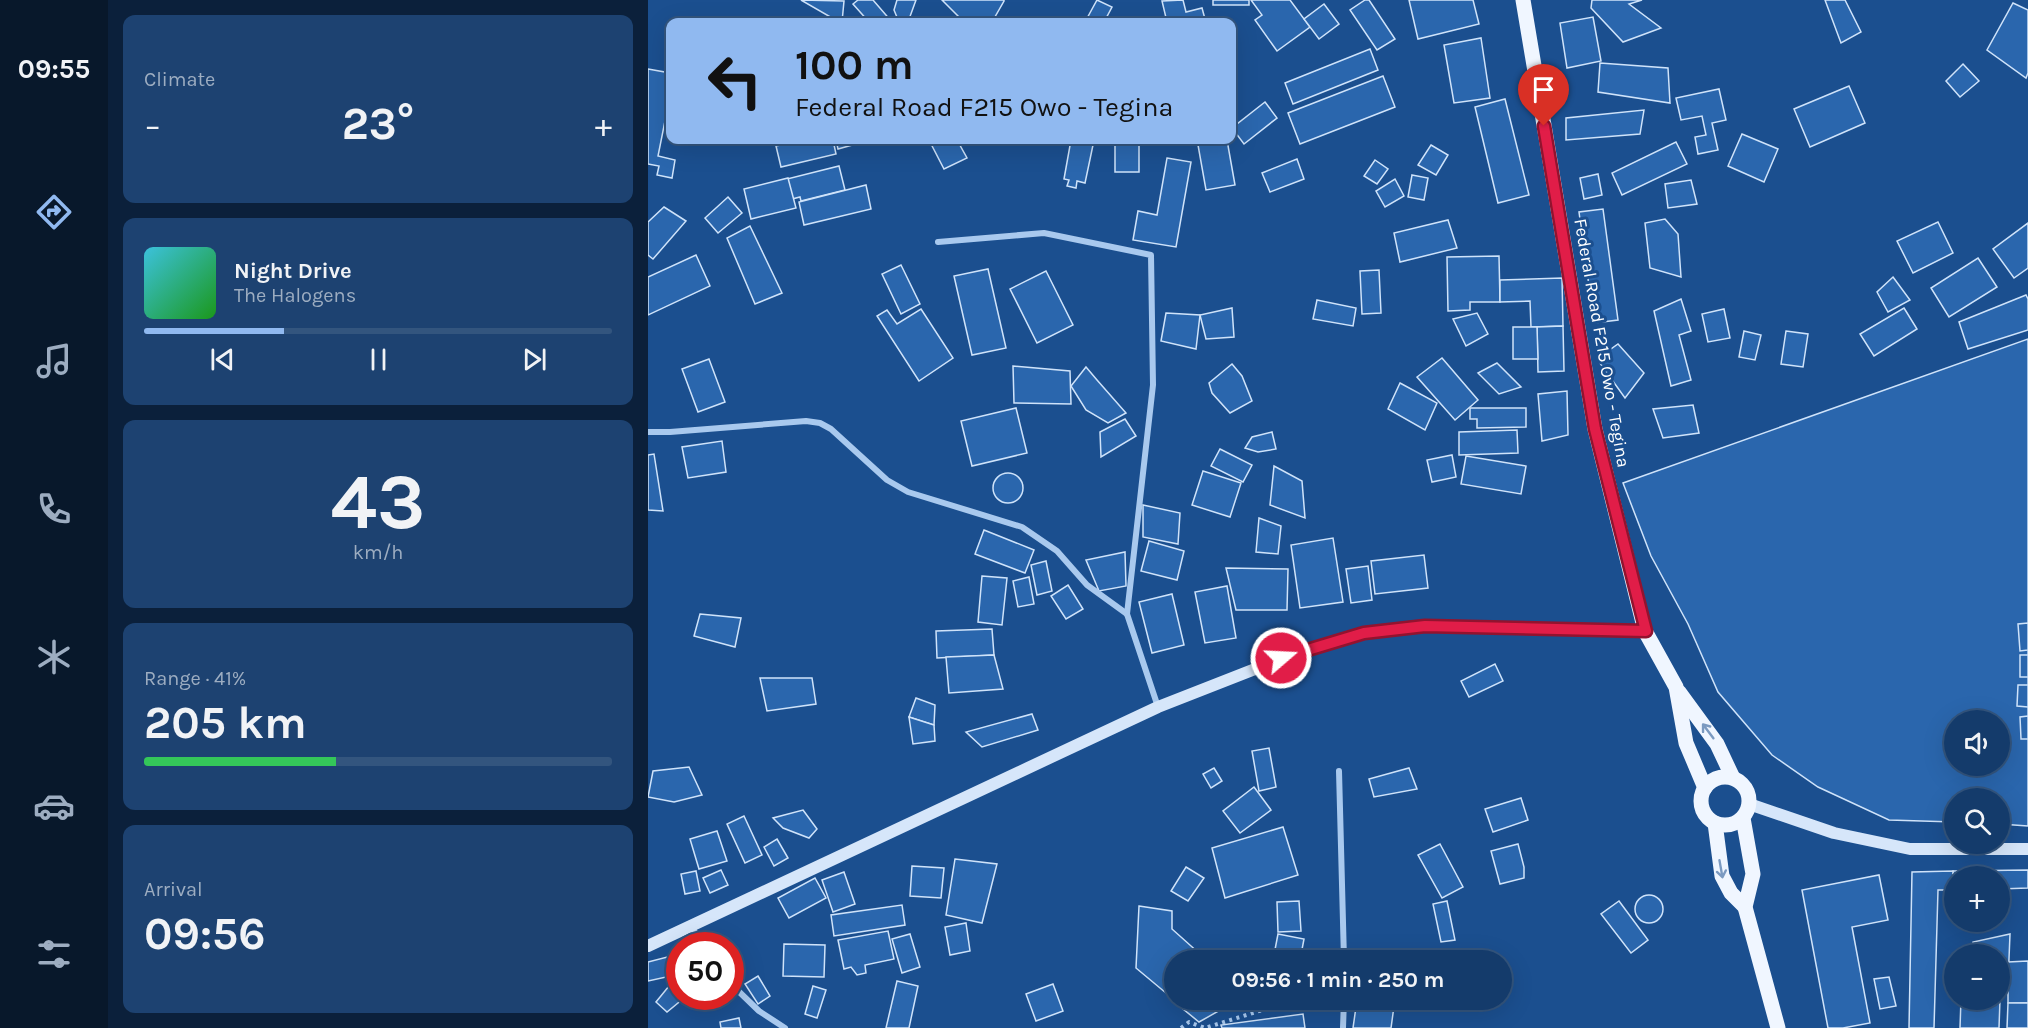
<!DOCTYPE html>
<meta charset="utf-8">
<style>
body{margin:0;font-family:Karla,sans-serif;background:#1d4271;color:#f1f3f6;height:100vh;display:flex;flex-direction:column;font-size:22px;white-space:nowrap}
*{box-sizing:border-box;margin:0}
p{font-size:20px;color:#9dadc1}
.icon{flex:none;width:33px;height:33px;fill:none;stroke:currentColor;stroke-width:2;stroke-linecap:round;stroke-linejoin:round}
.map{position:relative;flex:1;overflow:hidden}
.details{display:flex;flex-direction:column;gap:15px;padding:15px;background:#0b203b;width:540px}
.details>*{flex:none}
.hud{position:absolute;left:18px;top:18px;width:570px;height:126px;border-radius:12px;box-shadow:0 6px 24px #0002,0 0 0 2px #33557e;background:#90b9f0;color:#111;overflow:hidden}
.buttons{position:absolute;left:1296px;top:710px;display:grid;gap:12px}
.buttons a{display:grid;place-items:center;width:66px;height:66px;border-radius:50%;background:#143b6b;box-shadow:0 6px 24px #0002,0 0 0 2px #33557e;font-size:30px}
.speed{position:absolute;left:18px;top:932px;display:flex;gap:12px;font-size:30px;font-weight:700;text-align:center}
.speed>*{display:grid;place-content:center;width:78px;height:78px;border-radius:50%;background:#143b6b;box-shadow:0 6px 24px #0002,0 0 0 2px #33557e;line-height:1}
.speed .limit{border:9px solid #d22;background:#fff;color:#111}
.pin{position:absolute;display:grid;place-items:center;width:51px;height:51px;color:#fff;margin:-62px -26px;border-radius:50% 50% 50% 0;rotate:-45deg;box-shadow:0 0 6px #0007}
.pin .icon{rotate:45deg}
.me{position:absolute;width:66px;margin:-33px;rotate:71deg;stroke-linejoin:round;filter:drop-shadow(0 0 4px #0008)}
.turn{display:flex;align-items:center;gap:21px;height:126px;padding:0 30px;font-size:27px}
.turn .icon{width:78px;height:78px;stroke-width:2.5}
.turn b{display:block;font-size:42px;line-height:51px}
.big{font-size:45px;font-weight:700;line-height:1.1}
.details .card{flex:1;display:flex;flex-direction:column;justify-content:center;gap:9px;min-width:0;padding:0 21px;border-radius:12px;background:#1d4271}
.details .dial{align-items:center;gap:0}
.dial b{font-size:78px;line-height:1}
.song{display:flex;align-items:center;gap:18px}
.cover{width:72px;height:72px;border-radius:9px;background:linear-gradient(135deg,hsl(190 70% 55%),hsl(120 70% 35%))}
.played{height:6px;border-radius:3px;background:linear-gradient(90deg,#90b9f0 30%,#33557e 30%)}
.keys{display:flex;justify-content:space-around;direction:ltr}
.heat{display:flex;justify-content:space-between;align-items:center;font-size:33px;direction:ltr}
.charge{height:9px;border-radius:4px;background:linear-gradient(90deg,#34c759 41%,#33557e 0)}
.trip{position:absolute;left:516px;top:950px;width:348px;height:60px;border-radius:30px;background:#143b6b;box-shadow:0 6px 24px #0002,0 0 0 2px #33557e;font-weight:700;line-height:60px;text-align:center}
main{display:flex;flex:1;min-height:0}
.tab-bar{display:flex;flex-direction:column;width:108px;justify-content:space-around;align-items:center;background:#08182b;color:#9dadc1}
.tab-bar .icon{width:42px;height:42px}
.tab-bar .selected{color:#90b9f0}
.tab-bar b{font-size:27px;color:#f1f3f6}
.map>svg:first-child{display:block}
.building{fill:#2a66ad;stroke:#cfe3fa;stroke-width:1.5;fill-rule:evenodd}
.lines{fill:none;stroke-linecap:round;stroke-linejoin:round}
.path{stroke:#a9c9ee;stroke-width:4;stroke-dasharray:3 4.5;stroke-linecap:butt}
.street{stroke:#a9c9ee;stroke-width:6}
.secondary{stroke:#d6e6fa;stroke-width:12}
.primary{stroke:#f0f6ff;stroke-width:15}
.oneway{stroke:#7b9ac1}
.route-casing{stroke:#92132f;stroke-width:15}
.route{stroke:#e11d48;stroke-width:10}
.labels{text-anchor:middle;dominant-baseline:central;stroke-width:6;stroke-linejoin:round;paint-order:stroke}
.street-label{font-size:18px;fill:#fff;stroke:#1b4f8f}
</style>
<main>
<nav class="tab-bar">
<b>09:55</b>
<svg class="icon selected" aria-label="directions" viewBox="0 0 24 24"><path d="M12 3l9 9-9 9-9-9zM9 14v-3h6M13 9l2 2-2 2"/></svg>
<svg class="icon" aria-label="music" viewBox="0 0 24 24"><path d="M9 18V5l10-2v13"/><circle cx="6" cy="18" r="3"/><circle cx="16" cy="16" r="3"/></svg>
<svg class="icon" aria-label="phone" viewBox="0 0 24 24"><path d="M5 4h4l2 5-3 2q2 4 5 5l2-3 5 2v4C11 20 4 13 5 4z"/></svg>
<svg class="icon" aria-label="climate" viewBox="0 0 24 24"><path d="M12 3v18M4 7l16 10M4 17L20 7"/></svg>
<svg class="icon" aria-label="car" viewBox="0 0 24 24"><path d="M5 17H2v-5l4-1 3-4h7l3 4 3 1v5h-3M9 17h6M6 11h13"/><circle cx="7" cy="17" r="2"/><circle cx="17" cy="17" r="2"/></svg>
<svg class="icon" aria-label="filters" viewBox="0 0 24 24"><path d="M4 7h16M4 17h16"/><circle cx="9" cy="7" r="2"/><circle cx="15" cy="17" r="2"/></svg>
</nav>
<section class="details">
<div class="card"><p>Climate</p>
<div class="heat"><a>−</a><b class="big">23°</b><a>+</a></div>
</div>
<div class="card">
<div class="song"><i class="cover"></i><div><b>Night Drive</b><p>The Halogens</p></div></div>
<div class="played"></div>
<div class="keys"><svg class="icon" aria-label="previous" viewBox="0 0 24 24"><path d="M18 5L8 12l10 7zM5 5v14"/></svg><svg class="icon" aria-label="pause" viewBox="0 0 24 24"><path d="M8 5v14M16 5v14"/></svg><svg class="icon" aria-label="next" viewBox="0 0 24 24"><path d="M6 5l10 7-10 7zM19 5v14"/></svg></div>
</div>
<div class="card dial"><b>43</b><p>km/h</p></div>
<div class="card"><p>Range · 41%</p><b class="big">205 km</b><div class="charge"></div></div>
<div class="card"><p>Arrival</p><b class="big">09:56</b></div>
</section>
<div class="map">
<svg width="1380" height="1028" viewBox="0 0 1380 1028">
<rect width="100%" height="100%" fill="#1b4f8f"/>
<!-- building -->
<g class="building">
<path d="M153 0 196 1 194 22H191Z"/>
<path d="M210 0H225L244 22H221L205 4Z"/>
<path d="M249 0H268L260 22H251L246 10Z"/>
<path d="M294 0H356V1L344 22H316Z"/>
<path d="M449 0 464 7 456 22H437Z"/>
<path d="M535 0 538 12 554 8 557 19 543 22H519L514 1Z"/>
<rect x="565" y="0" width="36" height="5"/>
<path d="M603 0H642L662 27 629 51 607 20 614 15Z"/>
<path d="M717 0H721L747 39 729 50 702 10Z"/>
<path d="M761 0H825L831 24 770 39Z"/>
<path d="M944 0H994L981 4 1013 28 975 42 943 8Z"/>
<path d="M1177 0H1197L1213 32 1193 43Z"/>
<path d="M1365 3 1380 10V73L1378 78 1339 50Z"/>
<path d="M676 4 691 24 671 39 656 19Z"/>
<path d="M945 17 953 61 919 68 912 23Z"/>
<path d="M833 38 842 98 806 103 796 45Z"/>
<path d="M722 49 730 70 645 104 637 83Z"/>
<path d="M952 63 1020 68 1022 103 950 92Z"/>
<path d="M1315 64 1331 81 1312 97 1298 81Z"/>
<path d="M0 69 22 73V96L10 156 27 160 24 178 9 175 11 166 0 164Z"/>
<path d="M735 76 747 107 652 144 640 113Z"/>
<path d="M1201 86 1217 123 1162 147 1146 109Z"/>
<path d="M1071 89 1078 120 1064 123 1070 150 1050 154 1047 137 1058 135 1054 116 1033 120 1028 98Z"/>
<path d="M857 99 881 195 850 203 827 107Z"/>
<path d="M617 102 629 118 596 144 584 128Z"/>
<path d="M996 110 992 134 918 140V118Z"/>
<path d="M1094 134 1130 149 1116 182 1080 166Z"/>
<path d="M153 140H185L188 154 133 167 128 146Z"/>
<path d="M188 140H206L208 144 190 149Z"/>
<path d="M281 140H309L319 158 296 169Z"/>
<path d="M423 140 445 145 437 183 429 181 428 188 419 186 421 180 416 179Z"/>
<rect x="467" y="140" width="24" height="32"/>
<path d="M579 140 587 185 558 190 550 145Z"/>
<path d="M1028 142 1039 164 974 195 964 173Z"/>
<path d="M783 145 800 155 788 175 770 165Z"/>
<path d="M519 158 543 162 528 247 485 240 490 211 509 215Z"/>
<path d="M649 159 656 179 622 192 614 173Z"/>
<path d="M727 160 740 169 729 184 716 176Z"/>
<path d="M191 166 197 190 153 201 152 197 144 199 139 179Z"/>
<path d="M950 174 954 195 936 199 932 178Z"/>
<path d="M764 175 780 178 776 200 760 197Z"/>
<path d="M140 178 148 208 103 219 96 189Z"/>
<path d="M747 179 756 196 737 207 728 191Z"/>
<path d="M1043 180 1049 204 1020 208 1017 184Z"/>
<path d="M218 185 223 209 156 225 151 202Z"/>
<path d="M80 197 94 213 70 233 57 218Z"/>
<path d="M16 207 38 221 5 259 0 255V222Z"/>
<path d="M955 209 970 320 946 323 931 212Z"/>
<path d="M1017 219 1030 234 1033 277 1002 268 997 223Z"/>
<path d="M800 220 809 248 752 262 746 233Z"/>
<path d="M1290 222 1305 253 1265 273 1249 241Z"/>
<path d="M1380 223V268L1366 278 1345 249Z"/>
<path d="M102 226 134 293 107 304 79 238Z"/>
<path d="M48 255 62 286 0 315V277Z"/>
<path d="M851 256 852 302H822V310L800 311 799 257Z"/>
<path d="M1330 258 1349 287 1301 317 1283 288Z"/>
<path d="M253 265 272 304 253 314 234 274Z"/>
<path d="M340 269 358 348 324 355 306 276Z"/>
<path d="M731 270 733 313 714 314 712 271Z"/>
<path d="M398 271 425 325 389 343 362 289Z"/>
<path d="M1245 277 1262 300 1240 312 1229 292Z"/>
<path d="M914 278 915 326 883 327 882 301 852 302V280Z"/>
<path d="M1378 295 1380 299V330L1320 349 1311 322Z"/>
<path d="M1033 299 1043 331 1031 335 1043 380 1023 386 1006 311Z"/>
<path d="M669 300 708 308 705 326 665 319Z"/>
<path d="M584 308 586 337 558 339 552 315Z"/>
<path d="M1256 308 1269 329 1226 356 1212 334Z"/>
<path d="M273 309 305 358 271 381 229 316 239 310 249 324Z"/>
<path d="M1076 309 1082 338 1060 342 1054 314Z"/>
<path d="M518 313 552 315 548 349 513 341Z"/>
<path d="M829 313 840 334 818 346 805 319Z"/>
<path d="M915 326 916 371 890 372 889 327Z"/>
<path d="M865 327H889L890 359H865Z"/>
<path d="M1096 331 1113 335 1107 360 1091 357Z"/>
<path d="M1138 331 1160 334 1155 367 1133 364Z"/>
<path d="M1380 339V826L1352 824V798H1306V822L1241 820 1170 787 1124 755 1070 692 1040 624 1003 556 975 483ZM1306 720H1352V765H1306Z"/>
<path d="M970 344 996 373 977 398 949 359Z"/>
<path d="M794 358 830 400 807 420 769 377Z"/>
<path d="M61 359 77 402 50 412 34 369Z"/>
<path d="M849 363 873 387 851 394 830 373Z"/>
<path d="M584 364 594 376 604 401 582 413 564 393 561 383Z"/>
<path d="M365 366 422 371 423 404 366 403Z"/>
<path d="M438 367 449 380 478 413 460 423 438 410 423 386Z"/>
<path d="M752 383 789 403 777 430 740 409Z"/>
<path d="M919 391 920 435 894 441 890 394Z"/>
<path d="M1045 405 1051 433 1015 438 1005 409Z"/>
<path d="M368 408 379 453 324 466 313 421Z"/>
<path d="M822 408H878V427L829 428V419H822Z"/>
<path d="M477 419 488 436 453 457 452 432Z"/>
<path d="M869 430 870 453 811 455V432Z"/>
<path d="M624 432 628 449 610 452 597 448 604 437Z"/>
<path d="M74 441 78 472 40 478 34 447Z"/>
<path d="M572 449 604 465 595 482 563 466Z"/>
<path d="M6 454 15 511 0 510V455Z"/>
<path d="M804 455 808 477 784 482 779 460Z"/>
<path d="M818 456 878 466 873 494 813 484Z"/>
<path d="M626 466 654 481 657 518 622 505Z"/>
<path d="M555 471 593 483 582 517 544 505Z"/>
<circle cx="360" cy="488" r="15"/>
<path d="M495 505 532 513 530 544 495 537Z"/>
<path d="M611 518 633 526 630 554 608 552Z"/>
<path d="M336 530 386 550 377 573 327 554Z"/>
<path d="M685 538 695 602 652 608 643 545Z"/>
<path d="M501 541 536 551 529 580 493 571Z"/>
<path d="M477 552 478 586 451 591 438 560Z"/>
<path d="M776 555 780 588 727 594 723 561Z"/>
<path d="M398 561 404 591 389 595 383 565Z"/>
<path d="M720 566 724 600 703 603 698 569Z"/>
<path d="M578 568 640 569 639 610H588Z"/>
<path d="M334 576 359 578 354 625 330 622Z"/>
<path d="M381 577 386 604 370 607 365 581Z"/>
<path d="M420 585 435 609 418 619 403 596Z"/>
<path d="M579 586 588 638 557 643 547 592Z"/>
<path d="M524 594 536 645 504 653 491 602Z"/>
<path d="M52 614 93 618 87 647 46 636Z"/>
<path d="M1380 623V650L1372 651 1370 624Z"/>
<path d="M344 629 346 655 289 658 288 631Z"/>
<path d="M346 655 355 689 301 693 298 657Z"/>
<rect x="1372" y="655" width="8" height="22"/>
<path d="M847 664 855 681 821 697 813 681Z"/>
<path d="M112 678H164L168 704 119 711Z"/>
<path d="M1370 685H1380V707L1369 706Z"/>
<path d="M268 698 287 705 286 725 261 717Z"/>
<path d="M384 714 390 730 334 747 318 732Z"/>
<path d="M1380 716V739H1373L1372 717Z"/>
<path d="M261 717 286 725 287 741 265 744Z"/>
<path d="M621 748 628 787 611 791 604 751Z"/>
<path d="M41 767 54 795 26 802 0 797 5 771Z"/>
<path d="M566 768 574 781 563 788 555 774Z"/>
<path d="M761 768 769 789 726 797 721 779Z"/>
<path d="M606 787 623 810 592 833 575 811Z"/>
<path d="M873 798 880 820 845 832 837 809Z"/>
<path d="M155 810 169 829 161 838 135 828 125 818Z"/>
<path d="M96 816 114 855 97 863 79 824Z"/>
<path d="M635 827 650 875 577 898 564 848Z"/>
<path d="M69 831 79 861 51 869 42 839Z"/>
<path d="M129 839 140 858 126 866 116 847Z"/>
<path d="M792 844 815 887 794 898 770 855Z"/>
<path d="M870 844 876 867V878L852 884 843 851Z"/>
<path d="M307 859 349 864 334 923 298 915Z"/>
<path d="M264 866 296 868 293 898 262 896Z"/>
<path d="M538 867 556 878 540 901 523 891Z"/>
<path d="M73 870 80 885 62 893 55 878Z"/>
<path d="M1380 870V888L1352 889V876H1306V890H1304L1305 871Z"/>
<path d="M48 871 52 891 37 894 33 874Z"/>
<path d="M1305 871 1304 890H1290L1286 1028H1261L1264 872Z"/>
<path d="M196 872 207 904 185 912 174 880Z"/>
<path d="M1231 875 1240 920 1204 927 1222 1023 1195 1028H1180L1154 890Z"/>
<path d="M167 878 178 898 141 918 130 898Z"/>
<circle cx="1001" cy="909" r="14"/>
<path d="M651 901 653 931 630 932 629 902Z"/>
<path d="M799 901 807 940 793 942 785 904Z"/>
<path d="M971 901 1000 940 983 953 953 914Z"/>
<path d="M254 905 257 925 186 936 183 915Z"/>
<path d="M491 906 524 911V929L552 954 547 960H526V983L518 993 488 968Z"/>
<path d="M318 923 322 951 302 955 297 927Z"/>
<path d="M240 931 246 959 217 965 218 973 209 975 203 967 196 969 190 940Z"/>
<path d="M262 934 272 967 254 973 244 939Z"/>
<path d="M630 934 656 939 652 960H625Z"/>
<path d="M1362 934 1360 983 1352 984V954H1325V942Z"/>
<path d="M136 944 177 945 176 977 135 976Z"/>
<path d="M27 955 32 958V986L18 977 0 981V962Z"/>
<path d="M1380 961V1003H1360V962Z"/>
<path d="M110 976 122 996 110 1004 97 984Z"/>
<path d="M1241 977 1248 1006 1232 1009 1226 979Z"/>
<path d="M249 981 270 986 261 1028H238Z"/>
<path d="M405 984 415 1011 388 1021 378 994Z"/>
<path d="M21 986 36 998 19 1012 8 1002Z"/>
<path d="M165 986 178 990 169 1018 157 1014Z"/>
<path d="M526 996V999H565L576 1008 551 1022 524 1000Z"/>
<path d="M574 999H609L576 1008Z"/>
<path d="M735 999H747L743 1028H705L708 1007 733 1010Z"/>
<path d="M1313 999H1352L1351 1028H1312Z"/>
<path d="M1360 1003H1380V1028H1359Z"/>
<path d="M655 1014 657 1028H574L573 1025Z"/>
<path d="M91 1018 93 1028H73L72 1022Z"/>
</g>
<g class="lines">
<!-- path -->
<path class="path" d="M533 1028 541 1022 557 1028 640 1002 658 999"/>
<!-- street -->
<g class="street">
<path d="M290 242 396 233 503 255 505 385 479 614"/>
<path d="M0 432H22L158 421 172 423 183 429 239 480 260 492 374 527 409 551 439 585 479 614 510 707"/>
<path d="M691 771 696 960"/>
<path d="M43 926 55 945"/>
<path d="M82 983 111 1011 137 1028"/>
<path d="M695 1028 696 999"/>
</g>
<!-- secondary -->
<g class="secondary">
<path d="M1101 804 1186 833 1262 849H1380"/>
<path d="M0 946 510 707 653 651 716 633 777 626 997 631"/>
</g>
<!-- primary -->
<g class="primary">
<path d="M875 0 947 429 997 631 1028 687 1038 743 1057 788"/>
<path d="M1031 692 1069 744 1085 778"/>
<circle cx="1077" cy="801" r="24"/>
<path d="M1095 818 1105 874 1097 907 1130 1028"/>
<path d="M1067 823 1074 876 1083 893 1097 907"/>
</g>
</g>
<!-- one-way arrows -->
<defs><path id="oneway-shaft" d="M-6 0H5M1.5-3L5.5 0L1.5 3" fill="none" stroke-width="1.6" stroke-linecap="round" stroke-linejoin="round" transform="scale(1.5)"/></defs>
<g class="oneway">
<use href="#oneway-shaft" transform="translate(1060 731) rotate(-127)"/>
<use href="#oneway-shaft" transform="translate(1073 869) rotate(80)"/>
</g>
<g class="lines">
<defs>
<path id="route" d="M633 658 716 633 777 626 998 631 947 429 896 126"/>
</defs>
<!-- route casing -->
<use href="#route" class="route-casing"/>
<!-- route -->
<use href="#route" class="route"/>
</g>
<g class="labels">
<!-- street labels -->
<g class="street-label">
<text transform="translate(954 343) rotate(80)">Federal Road F215 Owo - Tegina</text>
</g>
</g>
</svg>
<div class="buttons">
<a><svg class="icon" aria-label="sound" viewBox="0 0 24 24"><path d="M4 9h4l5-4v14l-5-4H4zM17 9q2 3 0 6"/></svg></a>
<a><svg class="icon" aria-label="search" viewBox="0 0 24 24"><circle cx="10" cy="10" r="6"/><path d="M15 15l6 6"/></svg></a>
<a>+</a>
<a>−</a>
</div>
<div class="speed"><div class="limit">50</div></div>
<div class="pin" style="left:896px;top:126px;background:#d93025"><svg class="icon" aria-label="arrive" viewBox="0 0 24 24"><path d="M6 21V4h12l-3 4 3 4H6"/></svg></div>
<svg class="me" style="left:633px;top:658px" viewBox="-20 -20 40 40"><circle r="17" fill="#e11d48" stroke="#fff" stroke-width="3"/><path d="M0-11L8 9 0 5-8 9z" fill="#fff"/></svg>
<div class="trip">09:56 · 1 min · 250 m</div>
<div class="hud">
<div class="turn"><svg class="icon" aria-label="left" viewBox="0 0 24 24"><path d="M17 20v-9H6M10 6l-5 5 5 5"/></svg><div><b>100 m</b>Federal Road F215 Owo - Tegina</div></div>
</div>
</div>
</main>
